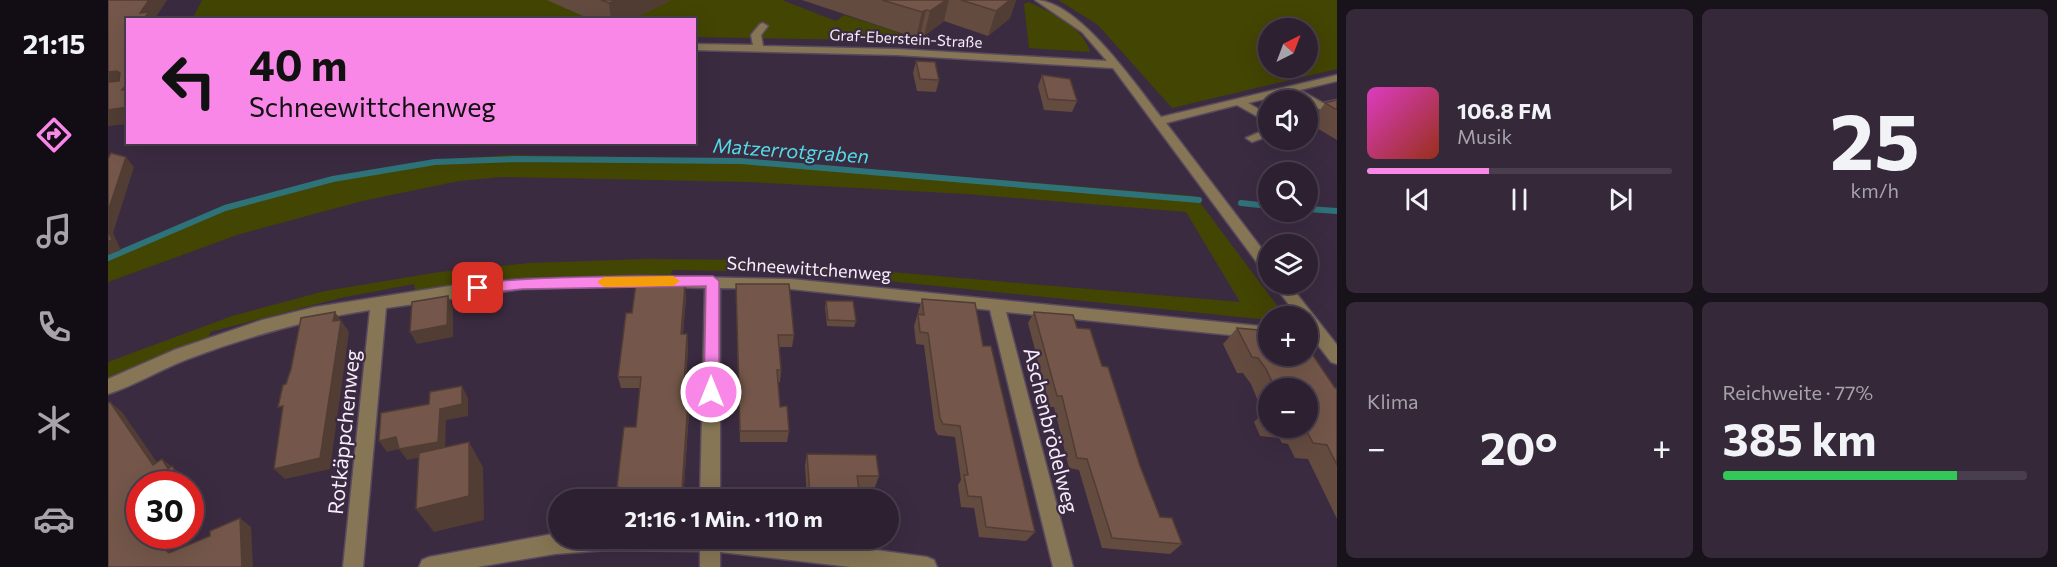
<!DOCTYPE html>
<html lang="de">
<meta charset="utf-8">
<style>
body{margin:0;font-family:Commissioner,sans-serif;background:#342839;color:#f1f3f6;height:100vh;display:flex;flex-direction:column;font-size:22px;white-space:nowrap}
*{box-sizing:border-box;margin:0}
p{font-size:20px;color:#a6a3ab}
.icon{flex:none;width:33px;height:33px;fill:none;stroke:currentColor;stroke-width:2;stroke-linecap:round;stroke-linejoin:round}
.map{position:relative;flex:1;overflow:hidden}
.sheet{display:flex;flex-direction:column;gap:9px;padding:9px;background:#18121b;width:720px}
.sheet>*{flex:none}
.guide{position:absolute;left:18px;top:18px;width:570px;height:126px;border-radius:0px;box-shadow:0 6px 24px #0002,0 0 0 2px #483e4d;background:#f987e8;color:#111;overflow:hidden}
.needle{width:39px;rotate:42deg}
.controls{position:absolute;left:1150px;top:18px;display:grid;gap:12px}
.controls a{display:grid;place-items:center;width:60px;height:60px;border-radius:50%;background:#2c2031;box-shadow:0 6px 24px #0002,0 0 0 2px #483e4d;font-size:30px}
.speed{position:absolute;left:18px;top:471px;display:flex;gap:12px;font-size:30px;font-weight:700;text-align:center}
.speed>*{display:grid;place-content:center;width:78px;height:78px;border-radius:50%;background:#2c2031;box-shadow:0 6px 24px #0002,0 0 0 2px #483e4d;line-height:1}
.speed .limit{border:9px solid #d22;background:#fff;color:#111}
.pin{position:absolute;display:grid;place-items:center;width:51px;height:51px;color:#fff;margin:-26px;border-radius:12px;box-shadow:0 3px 9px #0006}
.me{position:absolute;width:66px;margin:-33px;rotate:0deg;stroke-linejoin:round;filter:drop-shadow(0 0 4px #0008)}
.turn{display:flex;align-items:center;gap:21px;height:126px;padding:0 24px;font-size:27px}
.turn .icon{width:78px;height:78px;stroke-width:2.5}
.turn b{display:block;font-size:42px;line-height:51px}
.big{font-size:45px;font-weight:700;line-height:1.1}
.sheet .widget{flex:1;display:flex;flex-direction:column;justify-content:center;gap:9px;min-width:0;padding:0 21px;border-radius:9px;background:#342839}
.sheet .dial{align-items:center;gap:0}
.dial b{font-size:78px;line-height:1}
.song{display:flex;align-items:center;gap:18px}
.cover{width:72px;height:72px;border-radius:9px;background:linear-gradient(135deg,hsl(310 70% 55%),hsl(10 70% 35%))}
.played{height:6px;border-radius:3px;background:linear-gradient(90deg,#f987e8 40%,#483e4d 40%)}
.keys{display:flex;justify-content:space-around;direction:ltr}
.heat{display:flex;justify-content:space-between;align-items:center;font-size:33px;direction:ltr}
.charge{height:9px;border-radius:4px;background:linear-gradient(90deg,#34c759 77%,#483e4d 0)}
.sheet .tiles{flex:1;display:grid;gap:9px;grid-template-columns:repeat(2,1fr)}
.trip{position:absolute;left:440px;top:489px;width:351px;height:60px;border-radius:30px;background:#2c2031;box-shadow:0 6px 24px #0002,0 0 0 2px #483e4d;font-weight:700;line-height:60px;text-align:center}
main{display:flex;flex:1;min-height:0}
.dock{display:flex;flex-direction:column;width:108px;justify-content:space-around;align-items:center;background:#120d14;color:#a6a3ab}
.dock .icon{width:42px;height:42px}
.dock .current{color:#f987e8}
.dock b{font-size:27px;color:#f1f3f6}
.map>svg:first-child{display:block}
.green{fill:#434503;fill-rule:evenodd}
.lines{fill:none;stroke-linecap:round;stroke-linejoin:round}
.stream{stroke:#2f737a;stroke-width:6}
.minor-casing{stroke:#594a5f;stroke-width:3}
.minor{fill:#867655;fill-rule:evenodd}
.wall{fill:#644b40;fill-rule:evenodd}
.shaded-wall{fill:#513d34}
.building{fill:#74574a;stroke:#513d34;stroke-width:1.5}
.route{fill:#f987e8;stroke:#a25897;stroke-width:1.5}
.slow{fill:#f59e0b}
.labels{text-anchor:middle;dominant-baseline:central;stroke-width:4.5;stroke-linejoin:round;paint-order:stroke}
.far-street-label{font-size:15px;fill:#f8edfb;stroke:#3b2b41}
.street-label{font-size:18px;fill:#f8edfb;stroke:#3b2b41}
.water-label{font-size:20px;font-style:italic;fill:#53dae6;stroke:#3b2b41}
.near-street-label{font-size:21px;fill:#f8edfb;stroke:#3b2b41}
</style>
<main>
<nav class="dock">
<b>21:15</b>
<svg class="icon current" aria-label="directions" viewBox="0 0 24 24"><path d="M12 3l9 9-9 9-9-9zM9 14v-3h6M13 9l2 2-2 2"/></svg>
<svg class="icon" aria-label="music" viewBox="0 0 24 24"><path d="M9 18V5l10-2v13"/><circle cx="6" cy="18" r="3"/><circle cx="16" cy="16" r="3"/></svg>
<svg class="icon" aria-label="phone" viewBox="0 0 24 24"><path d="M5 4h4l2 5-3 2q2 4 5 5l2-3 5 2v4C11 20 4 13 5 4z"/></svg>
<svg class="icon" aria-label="climate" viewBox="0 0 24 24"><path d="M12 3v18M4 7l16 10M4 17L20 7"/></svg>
<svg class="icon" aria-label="car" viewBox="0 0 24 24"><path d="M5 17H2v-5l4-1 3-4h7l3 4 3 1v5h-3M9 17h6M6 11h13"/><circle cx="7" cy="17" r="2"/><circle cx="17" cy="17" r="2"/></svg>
</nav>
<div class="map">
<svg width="1229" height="567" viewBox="0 0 1229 567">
<rect width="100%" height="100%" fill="#3b2b41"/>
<!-- green -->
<g class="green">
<path d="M94 0H674L728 21 736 15 808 38V41L587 37 586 20H84Z"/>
<path d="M950 0H1229V69L1064 108 990 25ZM1200 28V68H1161V28Z"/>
<path d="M921 2C942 12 976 27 982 52L921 48 916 4Z"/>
<path d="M403 155 636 159 1087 196 1177 316H1161V320L692 272 564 270 563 275 432 278 307 290 306 284 232 298 102 332 101 340 0 380V362L124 316 217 291 331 272 422 263 538 259 644 260 1132 302 1078 212 858 194 642 182 394 177 351 181 254 201 132 234 0 282V256L118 205 227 177 327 160Z"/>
</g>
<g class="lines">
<!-- stream -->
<g class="stream">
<path d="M1133 203 1161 206"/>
<path d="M1200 209 1229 211"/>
<path d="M0 258 117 208 225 179 327 162 408 159 633 161 1091 200"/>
</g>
<defs>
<g id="minor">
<path d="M927 0C970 0 1028 85 1053 117L1229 75V81L1192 90 1215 103 1229 100V106L1214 110 1200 104V100H1194L1181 93 1140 103 1161 115V123L1129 105 1058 123 1161 258V273L1156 272 1005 68 789 55 586 50V44L645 45 643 35 652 24 655 23 660 26 653 35 655 46 789 49 999 61 974 32Z"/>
<path d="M1161 128V136L1144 142 1138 138Z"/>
<path d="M528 276 683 279 1161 327V339L898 312 965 567H945L882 310 683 289 612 288V500H592L597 288 528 286 414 289 278 308 255 567H235L262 310C198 320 141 336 80 359 53 369 28 385 0 394V379L66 350 154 320 207 307 348 285 414 279Z"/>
<path d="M1165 284H1181L1229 345V364L1223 362 1200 332V316H1190Z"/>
<path d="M450 533V538H680L819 557 826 560 829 567H743L612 552V567H592V551L498 550 447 554 369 567H311L314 560 321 557Z"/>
</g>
</defs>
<!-- minor casing -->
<use href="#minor" class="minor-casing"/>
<!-- minor -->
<use href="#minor" class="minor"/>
</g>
<!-- wall -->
<g class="wall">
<path d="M439 0H563L523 20H484Z"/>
<path d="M694 0H908L902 18 880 36 836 21 816 36 812 35 808 38Z"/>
<path d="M808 61 831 80 828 92 809 91 805 73Z"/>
<path d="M934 75 969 101 964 112 936 110 930 86Z"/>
<path d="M1229 100V140L1202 124 1217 103Z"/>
<path d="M628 284 686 335 684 347H671L673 370 672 382H670L672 407 681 431 679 442H632Z"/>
<path d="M578 296 575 334H579L580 345 578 386 582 398 575 499 519 500 511 498 509 487 528 427 532 388H513L510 377 524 313Z"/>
<path d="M814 299 875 346 927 532 918 541 871 537 866 508 853 507 850 485 853 480 847 437 830 435 827 430 816 345 808 344 806 326Z"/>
<path d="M718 301 748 321 746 327 719 326 717 307Z"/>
<path d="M926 312 969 328 994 366 1052 517 1074 544 1062 554 994 548 971 470 961 468 946 407H942L920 323Z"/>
<path d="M1129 328 1227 388H1229V519L1200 459 1187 458 1180 444 1174 443 1171 438 1152 436 1146 422 1155 413 1143 384 1135 373H1129L1115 344ZM1161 388H1200V428H1161Z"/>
<path d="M699 454 771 476 767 487H751L752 496 751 500H699L697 465Z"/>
</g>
<!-- shaded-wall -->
<g class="shaded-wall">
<path d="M41 0H59L46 20H37L32 13Z"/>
<path d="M508 0H563L523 20H503L501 3Z"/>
<path d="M838 0H841L836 21 816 36 822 11Z"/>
<path d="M902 0H908L902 18 880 36 888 11Z"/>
<path d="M818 10 812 35 808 38 814 12Z"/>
<path d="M9 71 18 84 20 82V98L0 88V72Z"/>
<path d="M20 107V124L0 126V110Z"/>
<path d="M18 157 26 167 5 233 13 250 0 255V211Z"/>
<path d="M577 284 578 296 574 345 573 334Z"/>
<path d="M340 296 345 308V337L309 344 302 332Z"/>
<path d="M227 312 241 332 222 469 177 479 166 469 225 321Z"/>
<path d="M579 334 580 345 577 398 576 386Z"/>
<path d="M354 386 360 398V416L338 420 337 453 299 460 291 449 279 452 271 441 332 409Z"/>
<path d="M581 387 582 398 575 499 574 489Z"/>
<path d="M2 402 14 412 57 474 45 465Z"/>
<path d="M361 442 375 467 376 520 326 532 308 509Z"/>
<path d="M54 459 76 476 82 484H73Z"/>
<path d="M82 486 87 492 82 495Z"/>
<path d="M132 518 143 527 145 567H134Z"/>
<path d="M40 536H43L74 561 61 553Z"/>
</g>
<!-- building -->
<g class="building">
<path d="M0 0H41L32 13 41 12 37 17H40L39 20H20V82L14 90H20V107L0 110V82L11 81 12 73 9 71 0 72Z"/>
<path d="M493 0H508L501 3Z"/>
<path d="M774 0H838L822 11 818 10 814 12Z"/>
<path d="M853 0H902L888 11Z"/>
<path d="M808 61 827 62 831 80 812 79Z"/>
<path d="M934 75 962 79 969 101 940 99Z"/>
<path d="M1229 100V110L1217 103Z"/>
<path d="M3 153 18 157 0 211V159Z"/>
<path d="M0 231 4 240 0 241Z"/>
<path d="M528 284H577L573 334H579L576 386 581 387 574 489 568 490 569 500H551L550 492 533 493 509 487 516 427H528L533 377H510L518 313H524Z"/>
<path d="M628 284H681L686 335H670L673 370H669L672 407 679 406 681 431H632Z"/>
<path d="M340 296 339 325 302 332 304 302Z"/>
<path d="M814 299 867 303 875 346H883L927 532 878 527 873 497 860 496 856 475H860L852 426 835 424 832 418 820 333 812 332 810 314 816 315Z"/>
<path d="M718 301H745L748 321 720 320Z"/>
<path d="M227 312 225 321 233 320 212 458 166 469 175 406 170 407 175 385 178 384 183 369 193 318Z"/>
<path d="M926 312 965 315 969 328 982 329 994 366 1000 367 1032 466 1052 517 1064 518 1074 544 1004 538 979 459 969 458 954 396H949Z"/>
<path d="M1129 328 1161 331V356H1200V348L1227 388H1229V465L1219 445 1205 443 1198 430 1191 429 1190 428H1200V388H1167L1158 369 1150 358 1144 357Z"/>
<path d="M354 386V404L332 409 330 442 291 449 288 437 271 441 273 413 321 404 322 392Z"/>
<path d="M2 402 45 465 54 459 60 469 64 466 75 483 73 484H32V525L29 526 32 528V536H40L61 553 102 536V531L132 518 134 567H0V403Z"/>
<path d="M361 442V496L308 509 311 453Z"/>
<path d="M699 454 768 455 771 476H749L752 496 702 495Z"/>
</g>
<!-- route -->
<path class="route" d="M605 276 611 281V392L609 397 603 399 598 397 596 392 598 286 414 289 370 294 363 288C372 275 575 276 605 276Z"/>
<!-- slow -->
<path class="slow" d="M565 276 572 281 565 286 496 287 489 282 496 277Z"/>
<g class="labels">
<!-- far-street labels -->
<g class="far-street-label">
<text transform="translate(798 38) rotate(3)">Graf-Eberstein-Straße</text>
</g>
<!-- street labels -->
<g class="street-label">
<text transform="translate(701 268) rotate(4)">Schneewittchenweg</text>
</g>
<!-- water labels -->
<g class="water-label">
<text transform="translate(683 150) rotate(4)">Matzerrotgraben</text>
</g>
<!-- near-street labels -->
<g class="near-street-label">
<text transform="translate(944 430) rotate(76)">Aschenbrödelweg</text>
<text transform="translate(235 432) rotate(-84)">Rotkäppchenweg</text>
</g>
</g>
</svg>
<div class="controls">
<a><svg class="needle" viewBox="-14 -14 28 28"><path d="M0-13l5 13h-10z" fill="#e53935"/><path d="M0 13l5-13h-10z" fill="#a6a3ab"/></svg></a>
<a><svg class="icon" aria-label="sound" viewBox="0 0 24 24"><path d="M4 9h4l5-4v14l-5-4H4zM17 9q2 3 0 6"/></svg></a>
<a><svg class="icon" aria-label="search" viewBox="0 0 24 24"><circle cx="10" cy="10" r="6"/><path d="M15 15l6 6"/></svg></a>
<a><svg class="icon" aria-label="layers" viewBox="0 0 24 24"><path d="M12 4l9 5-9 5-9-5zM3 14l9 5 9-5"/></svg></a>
<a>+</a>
<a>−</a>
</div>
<div class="speed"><div class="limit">30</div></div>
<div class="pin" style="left:370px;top:288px;background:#d93025"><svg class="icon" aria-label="arrive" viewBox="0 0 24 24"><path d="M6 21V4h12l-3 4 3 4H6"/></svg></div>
<svg class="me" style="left:603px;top:392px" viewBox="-20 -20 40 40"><circle r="17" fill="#f987e8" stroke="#fff" stroke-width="3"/><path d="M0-11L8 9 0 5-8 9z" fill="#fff"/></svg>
<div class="trip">21:16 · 1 Min. · 110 m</div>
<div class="guide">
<div class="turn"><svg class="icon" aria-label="left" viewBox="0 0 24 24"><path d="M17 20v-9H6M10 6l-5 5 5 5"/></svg><div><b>40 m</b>Schneewittchenweg</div></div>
</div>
</div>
<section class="sheet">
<div class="tiles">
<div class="widget">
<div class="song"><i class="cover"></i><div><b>106.8 FM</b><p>Musik</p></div></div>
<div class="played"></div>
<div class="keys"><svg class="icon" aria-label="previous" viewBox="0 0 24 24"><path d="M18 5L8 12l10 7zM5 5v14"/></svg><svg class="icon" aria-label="pause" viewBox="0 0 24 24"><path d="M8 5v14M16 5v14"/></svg><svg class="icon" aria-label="next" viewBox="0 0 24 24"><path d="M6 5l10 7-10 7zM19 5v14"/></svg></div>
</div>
<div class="widget dial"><b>25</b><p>km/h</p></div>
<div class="widget"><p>Klima</p>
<div class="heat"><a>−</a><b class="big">20°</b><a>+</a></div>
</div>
<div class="widget"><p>Reichweite · 77%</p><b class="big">385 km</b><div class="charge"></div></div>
</div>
</section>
</main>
